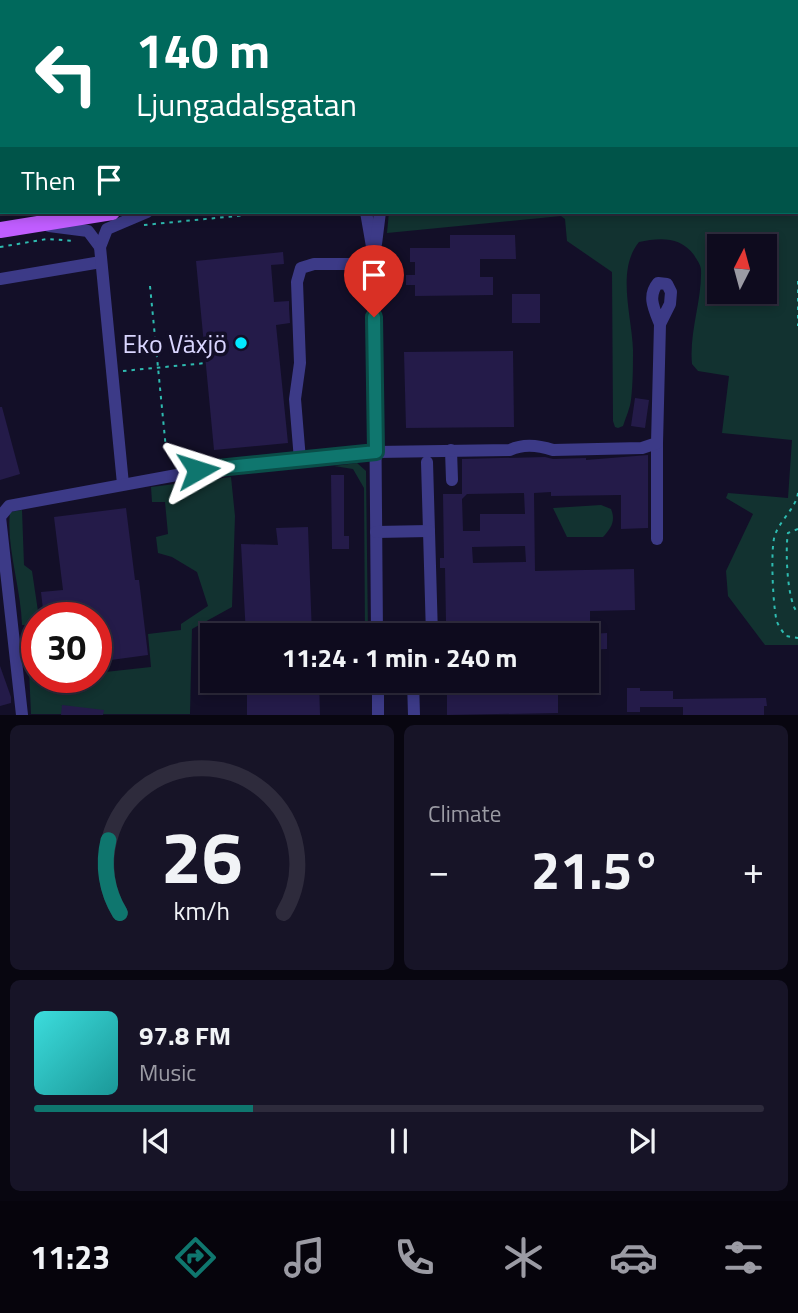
<!DOCTYPE html>
<meta charset="utf-8">
<style>
body{margin:0;font-family:"Titillium Web",sans-serif;background:#171427;color:#f1f3f6;height:100vh;display:flex;flex-direction:column;font-size:26px;white-space:nowrap}
*{box-sizing:border-box;margin:0}
p{font-size:23px;color:#9b9ba4}
.icon{flex:none;width:38px;height:38px;fill:none;stroke:currentColor;stroke-width:2;stroke-linecap:round;stroke-linejoin:round}
.map{position:relative;height:715px;overflow:hidden}
.panel{display:flex;flex-direction:column;gap:10px;padding:10px;background:#080610;flex:1}
.panel>*{flex:none}
.hud{position:absolute;left:0px;top:0px;width:798px;height:214px;box-shadow:0 4px 10px #0003,0 0 0 2px #2e2b3c;background:#00695c;color:#fff;overflow:hidden}
.needle{width:46px;rotate:6deg}
.fabs{position:absolute;left:707px;top:234px;display:grid;gap:14px}
.fabs a{display:grid;place-items:center;width:70px;height:70px;border-radius:0px;background:#0e0b1e;box-shadow:0 4px 10px #0003,0 0 0 2px #2e2b3c;font-size:35px}
.speed{position:absolute;left:21px;top:602px;display:flex;gap:14px;font-size:35px;font-weight:700;text-align:center}
.speed>*{display:grid;place-content:center;width:91px;height:91px;border-radius:50%;background:#0e0b1e;box-shadow:0 4px 10px #0003,0 0 0 2px #2e2b3c;line-height:1}
.speed .limit{border:10px solid #d22;background:#fff;color:#111}
.pin{position:absolute;display:grid;place-items:center;width:60px;height:60px;color:#fff;margin:-72px -30px;border-radius:50% 50% 50% 0;rotate:-45deg;box-shadow:0 0 7px #0007}
.pin .icon{rotate:45deg}
.me{position:absolute;width:77px;margin:-38px;rotate:84deg;stroke-linejoin:round;filter:drop-shadow(0 0 5px #0008)}
.turn{display:flex;align-items:center;gap:24px;height:147px;padding:0 21px;font-size:32px}
.turn .icon{width:91px;height:91px;stroke-width:2.5}
.turn b{display:block;font-size:49px;line-height:60px}
.then{display:flex;align-items:center;height:66px;padding:0 21px;background:#0003;gap:14px;font-size:26px}
.big{font-size:52px;font-weight:700;line-height:1.1}
.panel .tile{flex:1;display:flex;flex-direction:column;justify-content:center;gap:10px;min-width:0;padding:0 24px;border-radius:10px;background:#171427}
.panel .dial{align-items:center;gap:0}
.dial svg{height:182px;overflow:visible;fill:none;stroke:#2e2b3c;stroke-width:7;stroke-linecap:round;text-anchor:middle}
.dial text{fill:#f1f3f6;stroke:none}
.song{display:flex;align-items:center;gap:21px}
.cover{width:84px;height:84px;border-radius:10px;background:linear-gradient(135deg,hsl(180 70% 55%),hsl(180 70% 35%))}
.played{height:7px;border-radius:4px;background:linear-gradient(90deg,#0f766e 30%,#2e2b3c 30%)}
.keys{display:flex;justify-content:space-around;direction:ltr}
.heat{display:flex;justify-content:space-between;align-items:center;font-size:38px;direction:ltr}
.panel .tiles{flex:1;display:grid;gap:10px;grid-template-columns:1fr 1fr}
.tile:last-child{grid-column:span 2}
.trip{position:absolute;left:200px;top:623px;width:399px;height:70px;border-radius:0px;background:#0e0b1e;box-shadow:0 4px 10px #0003,0 0 0 2px #2e2b3c;font-weight:700;line-height:70px;text-align:center}
.tabs{display:flex;height:112px;justify-content:space-around;align-items:center;background:#06040c;color:#9b9ba4}
.tabs .icon{width:49px;height:49px}
.tabs .selected{color:#0f766e}
.tabs b{font-size:32px;color:#f1f3f6}
.map>svg:first-child{display:block}
.green{fill:#123230;fill-rule:evenodd}
.building{fill:#241b49;fill-rule:evenodd}
.lines{fill:none;stroke-linecap:round;stroke-linejoin:round}
.path{stroke:#2ebbb0;stroke-width:2;stroke-dasharray:3.5 5;stroke-linecap:butt}
.minor{stroke:#3c3a87;stroke-width:12}
.major{stroke:#c05dff;stroke-width:16}
.route-casing{stroke:#0a4d48;stroke-width:18}
.route{stroke:#0f766e;stroke-width:12}
.poi-dot{fill:#02e9ff;stroke:#130f28;stroke-width:2.5}
.labels{text-anchor:middle;dominant-baseline:central;stroke-width:7;stroke-linejoin:round;paint-order:stroke}
.poi-label{font-size:26px;fill:#dad6ff;stroke:#130f28;text-anchor:end}
</style>
<div class="map">
<svg width="798" height="715" viewBox="0 0 798 715">
<rect width="100%" height="100%" fill="#130f28"/>
<!-- green -->
<g class="green">
<path d="M796 158H798V645H765L728 596 726 571 753 514 726 498 728 493 788 498 792 440 722 433 729 376 698 371 692 364C689 332 702 301 701 270 701 265 697 260 694 255 680 236 659 238 639 242 616 270 632 316 633 350 633 365 633 384 631 400 630 408 626 417 623 426L618 428 615 427 613 421 612 272 567 241 565 219 561 216 387 233 389 212H796ZM719 247H765V292H719Z"/>
<path d="M357 463 366 471 368 635H361L365 634 364 488 353 469 334 466Z"/>
<path d="M231 477 235 516 232 607 192 629 190 714H31L27 625H22C21 588 6 547 10 512L22 510 24 565 32 571 39 618H37V677H96V673L151 667 148 634 181 630V624L208 606 197 572 172 557 158 553 156 537 168 534 165 502H152L151 487Z"/>
<path d="M601 505 611 509C616 521 611 528 603 537H567L553 508Z"/>
</g>
<!-- building -->
<g class="building">
<path d="M450 235H515L516 259H480V277H493V295L415 296V285H406V275H415V262H410V248H450Z"/>
<path d="M283 252 284 264 271 265 274 302 289 301V308L290 323 276 325 288 443 214 450 196 261Z"/>
<rect x="512" y="294" width="28" height="29"/>
<path d="M513 351 514 427 406 428 404 352Z"/>
<path d="M635 398 649 400 645 428 631 426Z"/>
<path d="M0 407H2L20 474 0 480Z"/>
<path d="M648 455V528L621 529V495L551 496V492L534 493 535 571 634 569 635 610 590 611V634L607 633V649L586 650V635H523V621L465 622V635H441L440 622H446L445 568H440V558H444L443 494H462V459L545 457 553 459 586 458V460ZM524 493 525 514H480V531H463L462 499 467 494ZM525 546 526 562 473 563 472 547Z"/>
<path d="M331 475H344V536H349V549H332Z"/>
<path d="M126 508 135 580H139L148 655 96 662V618H44L41 592 63 590 54 517Z"/>
<path d="M308 527 312 635H246L241 544 278 545 276 528Z"/>
<path d="M0 666 11 697V703L0 706Z"/>
<path d="M247 681H319L320 715H247Z"/>
<path d="M447 681H558V713L447 715Z"/>
<path d="M627 688H640V691H673V699L766 698 767 706H764V715H683V707H640V712H627Z"/>
<path d="M62 705 104 710 103 715H61Z"/>
</g>
<g class="lines">
<!-- path -->
<g class="path">
<path d="M796 127 798 126"/>
<path d="M796 154 798 153"/>
<path d="M0 213 6 212"/>
<path d="M144 225 277 212"/>
<path d="M0 247 47 239 75 241"/>
<path d="M798 281V326"/>
<path d="M150 286 166 449"/>
<path d="M123 371 206 363"/>
<path d="M798 493C796 508 780 520 775 535 770 547 773 609 777 622 779 627 783 632 786 636L798 638"/>
<path d="M798 529 788 533C785 549 787 603 798 613"/>
</g>
<!-- minor -->
<g class="minor">
<path d="M370 0V2"/>
<path d="M491 2V0"/>
<path d="M664 2V0"/>
<path d="M731 2V0"/>
<path d="M0 99H2"/>
<path d="M366 212 374 258 377 635"/>
<path d="M49 226 88 231 100 247"/>
<path d="M376 244 380 212"/>
<path d="M0 279 101 262"/>
<path d="M657 443V539"/>
<path d="M451 450 452 480"/>
<path d="M300 460 295 399 300 363 297 282 301 268 314 264H374"/>
<path d="M427 462 432 635"/>
<path d="M123 484 100 247 107 229 147 212"/>
<path d="M376 532 429 531"/>
<path d="M378 681V715"/>
<path d="M413 681 414 715"/>
<path d="M22 715 0 517 9 506 204 470 376 452 510 450C524 443 538 445 553 450L642 448 657 443 660 324 670 304 671 292 667 284 658 283C647 296 654 309 660 324"/>
</g>
<!-- major -->
<g class="major">
<path d="M796 140H798"/>
<path d="M0 230 112 212"/>
</g>
</g>
<g class="lines">
<defs>
<path id="route" d="M198 470 376 452 374 317"/>
</defs>
<!-- route casing -->
<use href="#route" class="route-casing"/>
<!-- route -->
<use href="#route" class="route"/>
</g>
<!-- markers -->
<circle class="poi-dot" cx="241" cy="343" r="7"/>
<g class="labels">
<!-- poi labels -->
<g class="poi-label">
<text x="227" y="343">Eko Växjö</text>
</g>
</g>
</svg>
<div class="fabs">
<a><svg class="needle" viewBox="-14 -14 28 28"><path d="M0-13l5 13h-10z" fill="#e53935"/><path d="M0 13l5-13h-10z" fill="#9b9ba4"/></svg></a>
</div>
<div class="speed"><div class="limit">30</div></div>
<div class="pin" style="left:374px;top:317px;background:#d93025"><svg class="icon" aria-label="arrive" viewBox="0 0 24 24"><path d="M6 21V4h12l-3 4 3 4H6"/></svg></div>
<svg class="me" style="left:198px;top:470px" viewBox="-20 -20 40 40"><path d="M0-17L14 15 0 8-14 15z" fill="#0f766e" stroke="#fff" stroke-width="4"/></svg>
<div class="trip">11:24 · 1 min · 240 m</div>
<div class="hud">
<div class="turn"><svg class="icon" aria-label="left" viewBox="0 0 24 24"><path d="M17 20v-9H6M10 6l-5 5 5 5"/></svg><div><b>140 m</b>Ljungadalsgatan</div></div>
<div class="then">Then<svg class="icon" aria-label="arrive" viewBox="0 0 24 24"><path d="M6 21V4h12l-3 4 3 4H6"/></svg></div>
</div>
</div>
<section class="panel">
<div class="tiles">
<div class="tile dial"><svg viewBox="0 0 100 80">
<path d="M14 69A42 42 0 1 1 86 69"/>
<path d="M14 69A42 42 0 0 1 9 37" stroke="#0f766e"/>
<text x="50" y="56" font-size="32" font-weight="700">26</text>
<text x="50" y="72" font-size="11">km/h</text>
</svg></div>
<div class="tile"><p>Climate</p>
<div class="heat"><a>−</a><b class="big">21.5°</b><a>+</a></div>
</div>
<div class="tile">
<div class="song"><i class="cover"></i><div><b>97.8 FM</b><p>Music</p></div></div>
<div class="played"></div>
<div class="keys"><svg class="icon" aria-label="previous" viewBox="0 0 24 24"><path d="M18 5L8 12l10 7zM5 5v14"/></svg><svg class="icon" aria-label="pause" viewBox="0 0 24 24"><path d="M8 5v14M16 5v14"/></svg><svg class="icon" aria-label="next" viewBox="0 0 24 24"><path d="M6 5l10 7-10 7zM19 5v14"/></svg></div>
</div>
</div>
</section>
<nav class="tabs">
<b>11:23</b>
<svg class="icon selected" aria-label="directions" viewBox="0 0 24 24"><path d="M12 3l9 9-9 9-9-9zM9 14v-3h6M13 9l2 2-2 2"/></svg>
<svg class="icon" aria-label="music" viewBox="0 0 24 24"><path d="M9 18V5l10-2v13"/><circle cx="6" cy="18" r="3"/><circle cx="16" cy="16" r="3"/></svg>
<svg class="icon" aria-label="phone" viewBox="0 0 24 24"><path d="M5 4h4l2 5-3 2q2 4 5 5l2-3 5 2v4C11 20 4 13 5 4z"/></svg>
<svg class="icon" aria-label="climate" viewBox="0 0 24 24"><path d="M12 3v18M4 7l16 10M4 17L20 7"/></svg>
<svg class="icon" aria-label="car" viewBox="0 0 24 24"><path d="M5 17H2v-5l4-1 3-4h7l3 4 3 1v5h-3M9 17h6M6 11h13"/><circle cx="7" cy="17" r="2"/><circle cx="17" cy="17" r="2"/></svg>
<svg class="icon" aria-label="filters" viewBox="0 0 24 24"><path d="M4 7h16M4 17h16"/><circle cx="9" cy="7" r="2"/><circle cx="15" cy="17" r="2"/></svg>
</nav>
